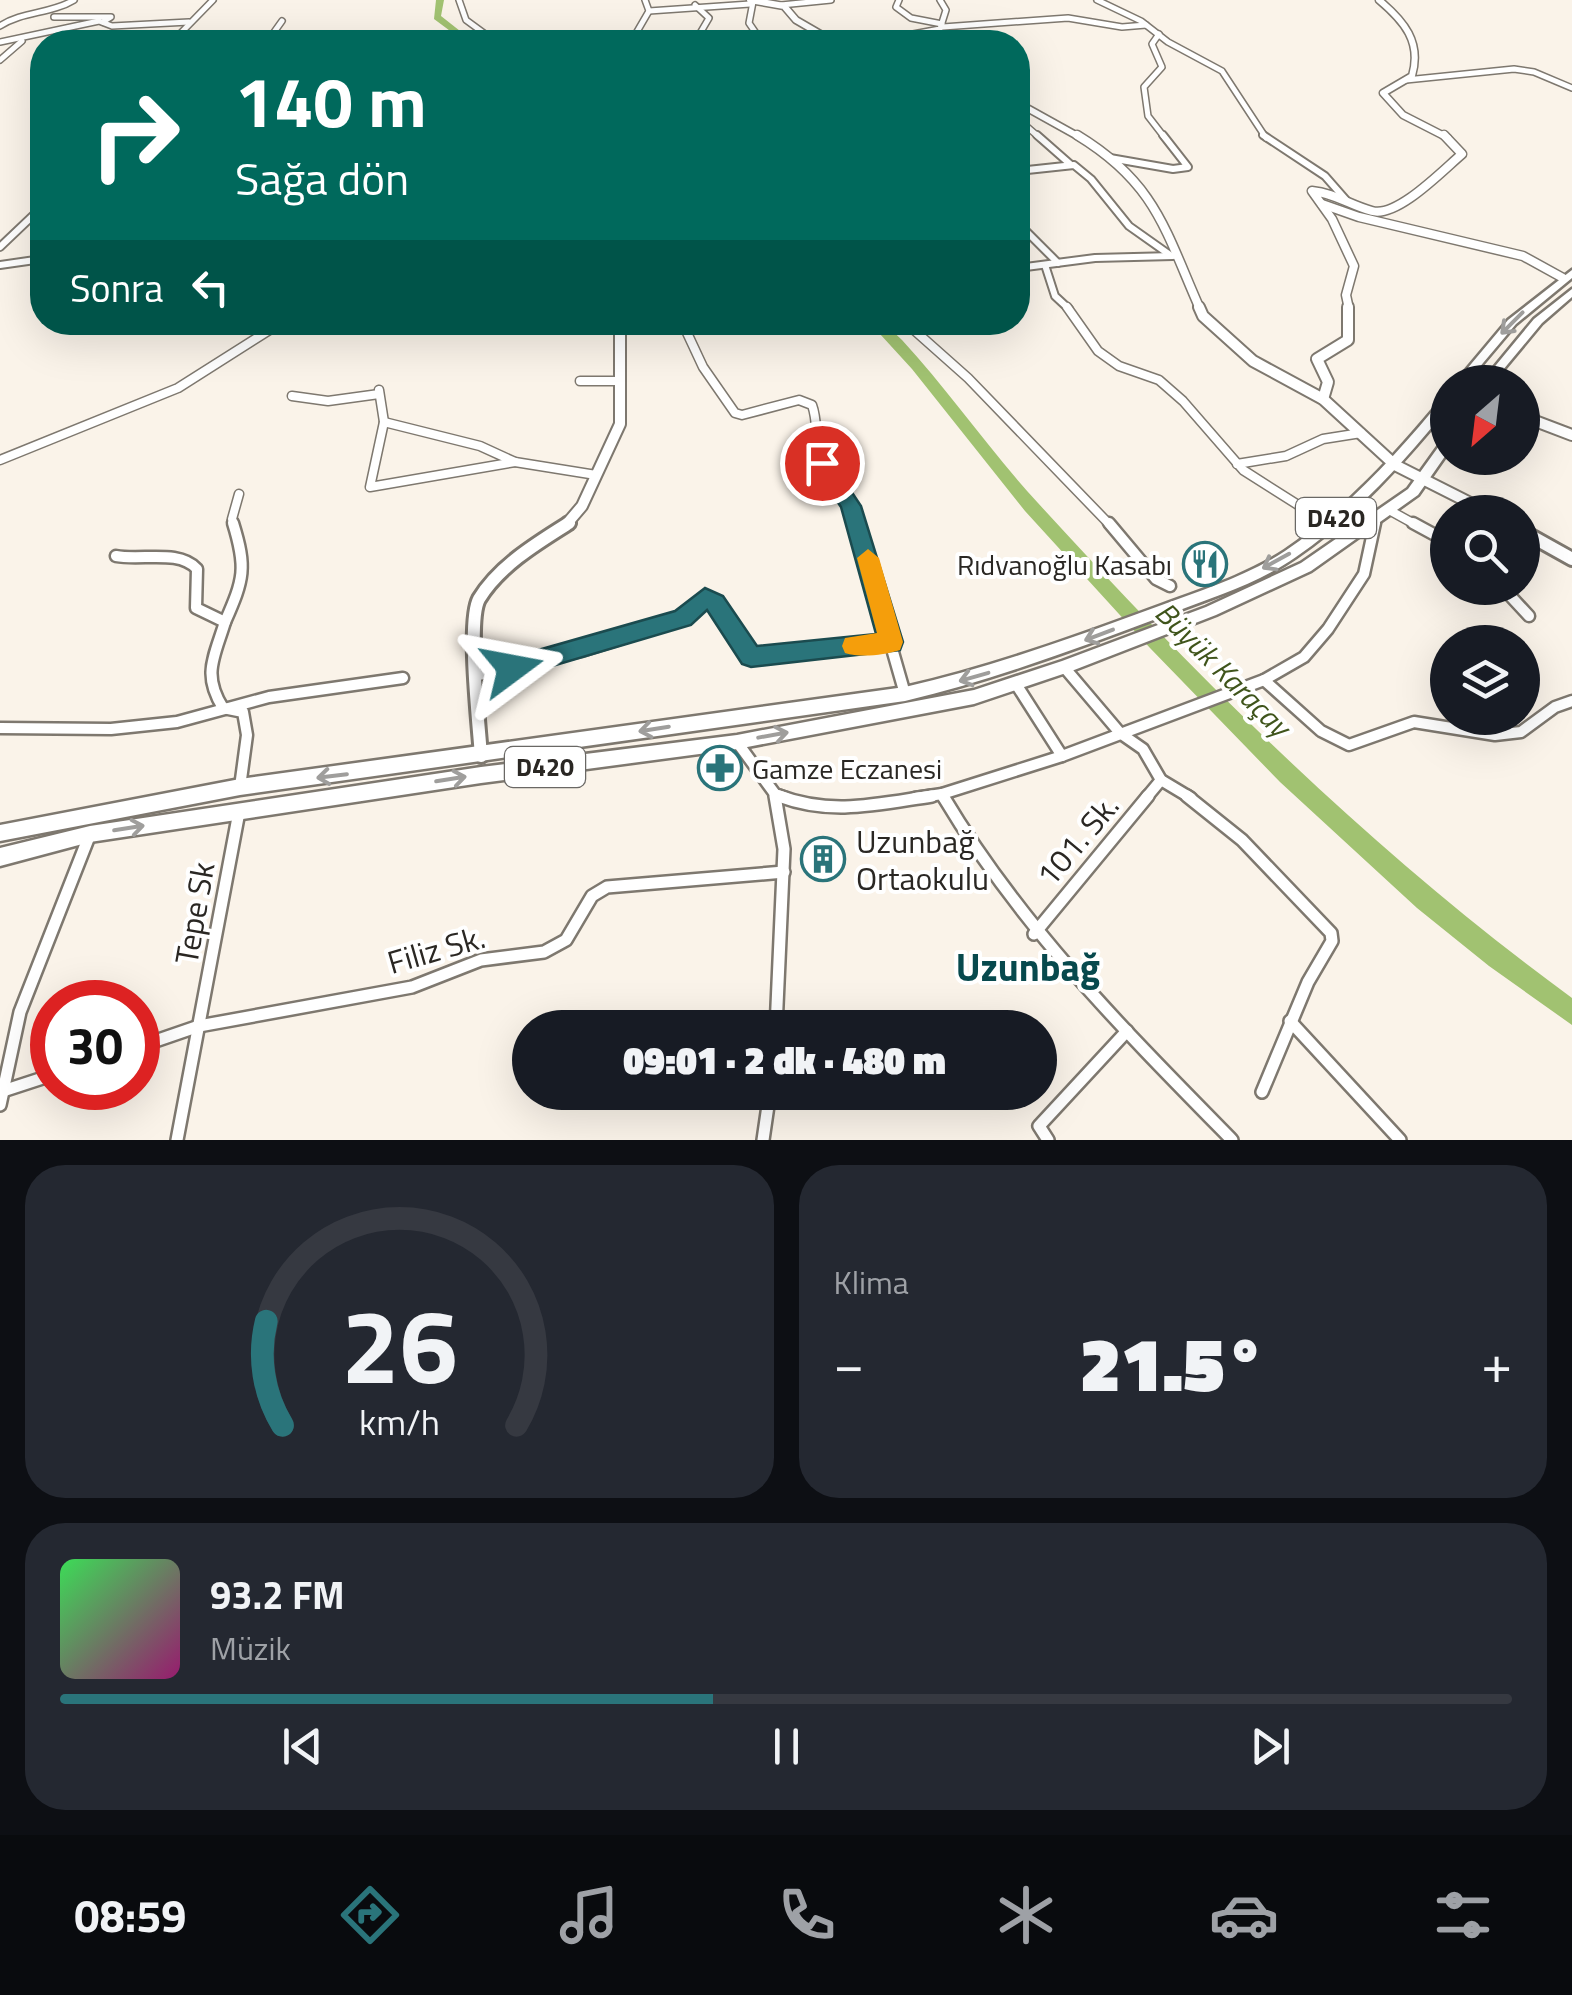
<!DOCTYPE html>
<html lang="tr">
<meta charset="utf-8">
<style>
body{margin:0;font-family:"Titillium Web",sans-serif;background:#242831;color:#f1f3f6;height:100vh;display:flex;flex-direction:column;font-size:38px;white-space:nowrap}
*{box-sizing:border-box;margin:0}
p{font-size:32px;color:#9ea1a6}
.icon{flex:none;width:55px;height:55px;fill:none;stroke:currentColor;stroke-width:2;stroke-linecap:round;stroke-linejoin:round}
.map{position:relative;height:1140px;overflow:hidden}
.details{display:flex;flex-direction:column;gap:25px;padding:25px;background:#0d0f14;flex:1}
.details>*{flex:none}
.banner{position:absolute;left:30px;top:30px;width:1000px;height:305px;border-radius:40px;box-shadow:0 10px 40px #0002;background:#00695c;color:#fff;overflow:hidden}
.needle{width:65px;rotate:208deg}
.controls{position:absolute;left:1430px;top:365px;display:grid;gap:20px}
.controls a{display:grid;place-items:center;width:110px;height:110px;border-radius:50%;background:#171b24;box-shadow:0 10px 40px #0002;font-size:50px}
.speed{position:absolute;left:30px;top:980px;display:flex;gap:20px;font-size:50px;font-weight:700;text-align:center}
.speed>*{display:grid;place-content:center;width:130px;height:130px;border-radius:50%;background:#171b24;box-shadow:0 10px 40px #0002;line-height:1}
.speed .limit{border:15px solid #d22;background:#fff;color:#111}
.pin{position:absolute;display:grid;place-items:center;width:85px;height:85px;color:#fff;margin:-42px;border:5px solid #fff;border-radius:50%;box-shadow:0 2px 10px #0007}
.me{position:absolute;width:110px;margin:-55px;rotate:77deg;stroke-linejoin:round;filter:drop-shadow(0 0 8px #0008)}
.turn{display:flex;align-items:center;gap:35px;height:210px;padding:0 40px;font-size:45px}
.turn .icon{width:130px;height:130px;stroke-width:2.5}
.turn b{display:block;font-size:70px;line-height:85px}
.then{display:flex;align-items:center;height:95px;padding:0 40px;background:#0003;gap:20px;font-size:38px}
.big{font-size:75px;font-weight:800;line-height:1.1}
.details .card{flex:1;display:flex;flex-direction:column;justify-content:center;gap:15px;min-width:0;padding:0 35px;border-radius:40px;background:#242831}
.details .dial{align-items:center;gap:0}
.dial svg{height:260px;overflow:visible;fill:none;stroke:#363941;stroke-width:7;stroke-linecap:round;text-anchor:middle}
.dial text{fill:#f1f3f6;stroke:none}
.song{display:flex;align-items:center;gap:30px}
.cover{width:120px;height:120px;border-radius:15px;background:linear-gradient(135deg,hsl(130 70% 55%),hsl(320 70% 35%))}
.played{height:10px;border-radius:5px;background:linear-gradient(90deg,#2a747a 45%,#363941 45%)}
.keys{display:flex;justify-content:space-around;direction:ltr}
.heat{display:flex;justify-content:space-between;align-items:center;font-size:55px;direction:ltr}
.details .tiles{flex:1;display:grid;gap:25px;grid-template-columns:1fr 1fr}
.card:last-child{grid-column:span 2}
.trip{position:absolute;left:512px;top:1010px;width:545px;height:100px;border-radius:50px;background:#171b24;box-shadow:0 10px 40px #0002;font-weight:800;line-height:100px;text-align:center}
.tabs{display:flex;height:160px;justify-content:space-around;align-items:center;background:#090b0e;color:#9ea1a6}
.tabs .icon{width:70px;height:70px}
.tabs .current{color:#2a747a}
.tabs b{font-size:45px;color:#f1f3f6}
.map>svg:first-child{display:block}
.lines{fill:none;stroke-linecap:round;stroke-linejoin:round}
.river{fill:#a1c271;fill-rule:evenodd}
.minor-far4-casing{stroke:#7e786f;stroke-width:8}
.minor-far3-casing{stroke:#7e786f;stroke-width:10}
.minor-far2-casing{stroke:#7e786f;stroke-width:11}
.minor-far1-casing{stroke:#7e786f;stroke-width:15}
.minor-casing{stroke:#7e786f;stroke-width:16}
.tertiary-far3-casing{stroke:#7e786f;stroke-width:9}
.tertiary-far2-casing{stroke:#7e786f;stroke-width:11}
.tertiary-far1-casing{stroke:#7e786f;stroke-width:14}
.tertiary-casing{stroke:#7e786f;stroke-width:18}
.trunk-casing{stroke:#7e786f;stroke-width:5}
.minor-far4{stroke:#fff;stroke-width:5}
.minor-far3{stroke:#fff;stroke-width:6}
.minor-far2{stroke:#fff;stroke-width:8}
.minor-far1{stroke:#fff;stroke-width:10}
.minor{stroke:#fff;stroke-width:11}
.tertiary-far3{stroke:#fff;stroke-width:6}
.tertiary-far2{stroke:#fff;stroke-width:8}
.tertiary-far1{stroke:#fff;stroke-width:10}
.tertiary{stroke:#fff;stroke-width:12}
.trunk{fill:#fff;fill-rule:evenodd}
.oneway{stroke:#9f9e9c}
.route{fill:#2a747a;stroke:#1b4b4f;stroke-width:2.5}
.slow{fill:#f59e0b}
.labels{text-anchor:middle;dominant-baseline:central;stroke-width:8;stroke-linejoin:round;paint-order:stroke}
.shield{fill:#fff;stroke:#6a6865;stroke-width:2.5}
.shield-label{font-size:25px;font-weight:bold;fill:#2a2723}
.poi-label{font-size:28px;fill:#2a2723;stroke:#fff;text-anchor:end}
.water-label{font-size:30px;font-style:italic;fill:#3f541b;stroke:#fff}
.near-street-label{font-size:32px;fill:#2a2723;stroke:#fff}
.near-poi-label{font-size:32px;fill:#2a2723;stroke:#fff;text-anchor:start}
.near-quarter-label{font-size:38px;font-weight:bold;fill:#07494d;stroke:#fff}
</style>
<div class="map">
<svg width="1572" height="1140" viewBox="0 0 1572 1140">
<rect width="100%" height="100%" fill="#faf3e9"/>
<g class="lines">
<!-- river -->
<g class="river">
<path d="M436 0H444L441 16 474 42H465L434 19Z"/>
<path d="M869 322H883L902 340C950 392 990 451 1038 503 1202 683 1375 854 1572 998V1025L1489 966 1417 908 1280 782 1150 648 1025 511 912 369Z"/>
</g>
<defs>
<g id="minor-far4">
<path d="M459 0 466 20 496 42"/>
<path d="M899 0 896 7 911 18 942 24"/>
<path d="M1097 0 1141 21 1168 42 1222 71 1266 138"/>
<path d="M753 2 749 23 762 42"/>
<path d="M695 5 709 18 699 35 701 42"/>
<path d="M781 5 831 0"/>
<path d="M649 11 750 4"/>
<path d="M54 17H111L103 22"/>
<path d="M0 26C23 11 51 14 74 0"/>
<path d="M943 27 1068 18 1122 27 1146 25"/>
<path d="M1159 34 1152 44 1162 67 1144 87 1148 116 1165 138"/>
<path d="M0 42 99 21 112 26 189 22"/>
<path d="M172 42 213 0"/>
<path d="M267 42 282 21"/>
<path d="M631 42 649 11 645 0"/>
<path d="M870 42 940 29 946 10 940 0"/>
<path d="M0 60 22 41"/>
<path d="M1406 80 1514 69 1534 72 1572 88"/>
<path d="M34 101H42"/>
<path d="M1018 119 1040 138"/>
</g>
<g id="minor-far3">
<path d="M1037 135 1070 164"/>
<path d="M1263 135 1325 176 1346 200"/>
<path d="M1110 158 1173 169 1188 167 1163 135"/>
<path d="M1018 171 1074 165 1091 179 1129 226 1170 255"/>
<path d="M1018 223 1058 263"/>
<path d="M0 247 42 207"/>
<path d="M0 265 42 259"/>
<path d="M1045 265 1055 296 1069 309"/>
<path d="M1018 268 1095 258 1173 256"/>
</g>
<g id="minor-far2">
<path d="M1067 307 1098 351 1119 366 1159 380 1183 401 1243 470 1328 524"/>
<path d="M682 322 703 367 735 413 742 415 799 400 812 405C818 421 815 437 819 454 825 477 849 499 857 526"/>
<path d="M905 322 968 378 1111 526"/>
<path d="M580 381H621"/>
<path d="M379 390 384 422 370 487 515 462"/>
<path d="M292 396 328 401 379 394"/>
<path d="M384 422 480 446 515 462 596 475"/>
<path d="M0 460 178 388 282 322"/>
<path d="M1237 464 1286 456 1323 439 1361 433"/>
<path d="M1389 510 1418 526"/>
<path d="M234 526 232 519 239 494"/>
<path d="M1375 526 1376 519"/>
</g>
<g id="minor-far1">
<path d="M856 523 905 694"/>
<path d="M1109 523 1156 579 1170 586"/>
<path d="M1413 523 1448 542"/>
<path d="M116 556C141 561 179 549 197 569L196 608 225 622C214 658 202 674 223 708L243 712 247 735 240 787"/>
<path d="M1503 588 1529 616"/>
<path d="M225 622C244 579 247 568 233 523"/>
<path d="M1064 667 1120 733 1143 749 1161 780 1191 798"/>
<path d="M475 676 581 651 683 619 705 597 715 602 751 657 891 643"/>
<path d="M1264 680 1321 731 1349 745 1414 722 1495 735 1521 732 1555 707 1572 701"/>
<path d="M1016 684 1062 756"/>
<path d="M0 728 111 729 177 722 269 697 403 678"/>
<path d="M737 742 775 794 786 798"/>
<path d="M775 794 776 798"/>
<path d="M942 794 944 798"/>
<path d="M915 798 942 794 1062 756 1264 680 1304 657 1328 629 1364 574 1375 523"/>
<path d="M1146 798 1161 780"/>
</g>
<g id="minor">
<path d="M775 796 784 849 776 1028"/>
<path d="M779 796C832 816 878 804 932 796"/>
<path d="M943 796C1021 927 1126 1032 1232 1140"/>
<path d="M1187 796 1242 840 1331 933 1332 941 1308 982 1262 1092"/>
<path d="M1034 934 1148 796"/>
<path d="M1290 1021 1400 1140"/>
<path d="M138 1047 199 1026 412 987 481 960 544 952 566 940 592 896 607 887 784 872"/>
<path d="M3 1091 52 1075"/>
<path d="M0 1105 20 1012 90 834"/>
<path d="M177 1140 239 812"/>
<path d="M763 1140 770 1092"/>
<path d="M1048 1140 1039 1126 1127 1031"/>
</g>
<g id="tertiary-far3">
<path d="M750 0 784 6 796 20 834 42"/>
<path d="M1379 0C1404 21 1422 42 1412 76L1383 93 1403 115 1448 138"/>
<path d="M1018 103 1081 138"/>
</g>
<g id="tertiary-far2">
<path d="M1077 135C1156 183 1165 230 1200 309"/>
<path d="M1322 204 1359 217 1523 256 1563 278"/>
<path d="M1349 309 1346 295 1354 266 1332 219 1312 191C1334 193 1350 205 1372 211 1397 218 1442 171 1462 154L1444 135"/>
</g>
<g id="tertiary-far1">
<path d="M1199 307 1203 316 1253 361 1323 399 1395 465 1488 512"/>
<path d="M1323 399 1328 382 1317 359 1348 340V307"/>
<path d="M1522 416 1572 435"/>
<path d="M565 526 582 506 620 424V322"/>
</g>
<g id="tertiary">
<path d="M1522 531 1572 559"/>
<path d="M481 756C479 726 467 621 479 599 499 566 537 543 569 523"/>
</g>
<g id="trunk">
<path d="M1572 270V278L1516 324 1467 382H1456L1508 320Z"/>
<path d="M1572 289V297L1542 323 1493 382H1482L1534 319Z"/>
<path d="M1448 396V408C1403 463 1354 517 1296 557 1259 583 1214 597 1172 613 1084 646 997 679 905 701L240 795 0 841V825L240 779 905 687C992 667 1075 637 1159 606 1202 590 1247 576 1285 551 1346 510 1397 454 1444 397Z"/>
<path d="M1448 438V452L1418 495 1311 571 1216 615 1069 672 974 704 737 749 481 783 90 842 0 866V848L90 826 481 767 737 735 974 690 1062 661 1206 607 1301 563 1408 489 1444 439Z"/>
</g>
</defs>
<!-- minor-far4 casing -->
<use href="#minor-far4" class="minor-far4-casing"/>
<!-- minor-far3 casing -->
<use href="#minor-far3" class="minor-far3-casing"/>
<!-- minor-far2 casing -->
<use href="#minor-far2" class="minor-far2-casing"/>
<!-- minor-far1 casing -->
<use href="#minor-far1" class="minor-far1-casing"/>
<!-- minor casing -->
<use href="#minor" class="minor-casing"/>
<!-- tertiary-far3 casing -->
<use href="#tertiary-far3" class="tertiary-far3-casing"/>
<!-- tertiary-far2 casing -->
<use href="#tertiary-far2" class="tertiary-far2-casing"/>
<!-- tertiary-far1 casing -->
<use href="#tertiary-far1" class="tertiary-far1-casing"/>
<!-- tertiary casing -->
<use href="#tertiary" class="tertiary-casing"/>
<!-- trunk casing -->
<use href="#trunk" class="trunk-casing"/>
<!-- minor-far4 -->
<use href="#minor-far4" class="minor-far4"/>
<!-- minor-far3 -->
<use href="#minor-far3" class="minor-far3"/>
<!-- minor-far2 -->
<use href="#minor-far2" class="minor-far2"/>
<!-- minor-far1 -->
<use href="#minor-far1" class="minor-far1"/>
<!-- minor -->
<use href="#minor" class="minor"/>
<!-- tertiary-far3 -->
<use href="#tertiary-far3" class="tertiary-far3"/>
<!-- tertiary-far2 -->
<use href="#tertiary-far2" class="tertiary-far2"/>
<!-- tertiary-far1 -->
<use href="#tertiary-far1" class="tertiary-far1"/>
<!-- tertiary -->
<use href="#tertiary" class="tertiary"/>
<!-- trunk -->
<use href="#trunk" class="trunk"/>
</g>
<!-- one-way arrows -->
<defs><path id="oneway-shaft" d="M-6 0H5M1.5-3L5.5 0L1.5 3" fill="none" stroke-width="1.6" stroke-linecap="round" stroke-linejoin="round" transform="scale(2.5)"/></defs>
<g class="oneway">
<use href="#oneway-shaft" transform="translate(1512 323) rotate(135)"/>
<use href="#oneway-shaft" transform="translate(1276 561) rotate(151)"/>
<use href="#oneway-shaft" transform="translate(1099 635) rotate(159)"/>
<use href="#oneway-shaft" transform="translate(974 677) rotate(164)"/>
<use href="#oneway-shaft" transform="translate(654 729) rotate(171)"/>
<use href="#oneway-shaft" transform="translate(773 735) rotate(-10)"/>
<use href="#oneway-shaft" transform="translate(332 776) rotate(173)"/>
<use href="#oneway-shaft" transform="translate(451 779) rotate(-9)"/>
<use href="#oneway-shaft" transform="translate(129 828) rotate(-9)"/>
</g>
<!-- route -->
<path class="route" d="M822 455 829 458 861 506 903 642 900 650 751 667 742 664 707 610 691 625 512 678 503 675 499 668 503 660 675 611 705 588 723 596 757 646 876 634 841 507 811 463Z"/>
<!-- slow -->
<path class="slow" d="M868 549 879 558 903 642 900 650C884 655 861 658 845 653L842 646 845 638 877 633 857 558Z"/>
<!-- icons -->
<defs>
<symbol id="restaurant-ring" viewBox="-11 -11 22 22"><circle r="9.5" fill="#fff" stroke="#2a747a" stroke-width="1.5"/><path d="M-5-6h1v4h1v-4h1v4h1v-4h1v5L-1.5 .5V6h-2V.5L-5-1ZM5-6V6H3V1.5H1.5Q1.5-4 5-6Z" fill="#2a747a"/></symbol>
<symbol id="pharmacy-ring" viewBox="-11 -11 22 22"><circle r="9.5" fill="#fff" stroke="#2a747a" stroke-width="1.5"/><path d="M-2-6h4v4h4v4h-4v4h-4v-4h-4v-4h4Z" fill="#2a747a"/></symbol>
<symbol id="building-ring" viewBox="-11 -11 22 22"><circle r="9.5" fill="#fff" stroke="#2a747a" stroke-width="1.5"/><path d="M-4-6H4V6H1V3H-1V6H-4ZM-2.5-4.3h1.7v1.8h-1.7ZM.8-4.3h1.7v1.8H.8ZM-2.5-1h1.7V.8h-1.7ZM.8-1h1.7V.8H.8Z" fill="#2a747a"/></symbol>
</defs>
<g fill-rule="evenodd">
<use href="#restaurant-ring" x="1180" y="539" width="50" height="50"/>
<use href="#pharmacy-ring" x="695" y="743" width="50" height="50"/>
<use href="#building-ring" x="798" y="834" width="50" height="50"/>
</g>
<g class="labels">
<!-- shield labels -->
<g class="shield">
<rect x="1296" y="498" width="80" height="40" rx="8"/>
<rect x="505" y="747" width="80" height="40" rx="8"/>
</g>
<g class="shield-label">
<text x="1336" y="518">D420</text>
<text x="545" y="767">D420</text>
</g>
<!-- poi labels -->
<g class="poi-label">
<text x="1172" y="564">Rıdvanoğlu Kasabı</text>
<text x="752" y="768" text-anchor="start">Gamze Eczanesi</text>
</g>
<!-- water labels -->
<g class="water-label">
<text transform="translate(1223 669) rotate(45)">Büyük Karaçay</text>
</g>
<!-- near-street labels -->
<g class="near-street-label">
<text transform="translate(1077 840) rotate(-50)">101. Sk.</text>
<text transform="translate(194 913) rotate(-80)">Tepe Sk</text>
<text transform="translate(436 949) rotate(-16)">Filiz Sk.</text>
</g>
<!-- near-poi labels -->
<g class="near-poi-label">
<text x="856" y="841">Uzunbağ<tspan x="856" dy="37">Ortaokulu</tspan></text>
</g>
<!-- near-quarter labels -->
<g class="near-quarter-label">
<text x="1028" y="967">Uzunbağ</text>
</g>
</g>
</svg>
<div class="controls">
<a><svg class="needle" viewBox="-14 -14 28 28"><path d="M0-13l5 13h-10z" fill="#e53935"/><path d="M0 13l5-13h-10z" fill="#9ea1a6"/></svg></a>
<a><svg class="icon" aria-label="search" viewBox="0 0 24 24"><circle cx="10" cy="10" r="6"/><path d="M15 15l6 6"/></svg></a>
<a><svg class="icon" aria-label="layers" viewBox="0 0 24 24"><path d="M12 4l9 5-9 5-9-5zM3 14l9 5 9-5"/></svg></a>
</div>
<div class="speed"><div class="limit">30</div></div>
<div class="pin" style="left:822px;top:463px;background:#d93025"><svg class="icon" aria-label="arrive" viewBox="0 0 24 24"><path d="M6 21V4h12l-3 4 3 4H6"/></svg></div>
<svg class="me" style="left:512px;top:668px" viewBox="-20 -20 40 40"><path d="M0-17L14 15 0 8-14 15z" fill="#2a747a" stroke="#fff" stroke-width="4"/></svg>
<div class="trip">09:01 · 2 dk · 480 m</div>
<div class="banner">
<div class="turn"><svg class="icon" aria-label="right" viewBox="0 0 24 24"><path d="M7 20v-9h11M14 6l5 5-5 5"/></svg><div><b>140 m</b>Sağa dön</div></div>
<div class="then">Sonra<svg class="icon" aria-label="left" viewBox="0 0 24 24"><path d="M17 20v-9H6M10 6l-5 5 5 5"/></svg></div>
</div>
</div>
<section class="details">
<div class="tiles">
<div class="card dial"><svg viewBox="0 0 100 80">
<path d="M14 69A42 42 0 1 1 86 69"/>
<path d="M14 69A42 42 0 0 1 9 37" stroke="#2a747a"/>
<text x="50" y="56" font-size="32" font-weight="700">26</text>
<text x="50" y="72" font-size="11">km/h</text>
</svg></div>
<div class="card"><p>Klima</p>
<div class="heat"><a>−</a><b class="big">21.5°</b><a>+</a></div>
</div>
<div class="card">
<div class="song"><i class="cover"></i><div><b>93.2 FM</b><p>Müzik</p></div></div>
<div class="played"></div>
<div class="keys"><svg class="icon" aria-label="previous" viewBox="0 0 24 24"><path d="M18 5L8 12l10 7zM5 5v14"/></svg><svg class="icon" aria-label="pause" viewBox="0 0 24 24"><path d="M8 5v14M16 5v14"/></svg><svg class="icon" aria-label="next" viewBox="0 0 24 24"><path d="M6 5l10 7-10 7zM19 5v14"/></svg></div>
</div>
</div>
</section>
<nav class="tabs">
<b>08:59</b>
<svg class="icon current" aria-label="directions" viewBox="0 0 24 24"><path d="M12 3l9 9-9 9-9-9zM9 14v-3h6M13 9l2 2-2 2"/></svg>
<svg class="icon" aria-label="music" viewBox="0 0 24 24"><path d="M9 18V5l10-2v13"/><circle cx="6" cy="18" r="3"/><circle cx="16" cy="16" r="3"/></svg>
<svg class="icon" aria-label="phone" viewBox="0 0 24 24"><path d="M5 4h4l2 5-3 2q2 4 5 5l2-3 5 2v4C11 20 4 13 5 4z"/></svg>
<svg class="icon" aria-label="climate" viewBox="0 0 24 24"><path d="M12 3v18M4 7l16 10M4 17L20 7"/></svg>
<svg class="icon" aria-label="car" viewBox="0 0 24 24"><path d="M5 17H2v-5l4-1 3-4h7l3 4 3 1v5h-3M9 17h6M6 11h13"/><circle cx="7" cy="17" r="2"/><circle cx="17" cy="17" r="2"/></svg>
<svg class="icon" aria-label="filters" viewBox="0 0 24 24"><path d="M4 7h16M4 17h16"/><circle cx="9" cy="7" r="2"/><circle cx="15" cy="17" r="2"/></svg>
</nav>
